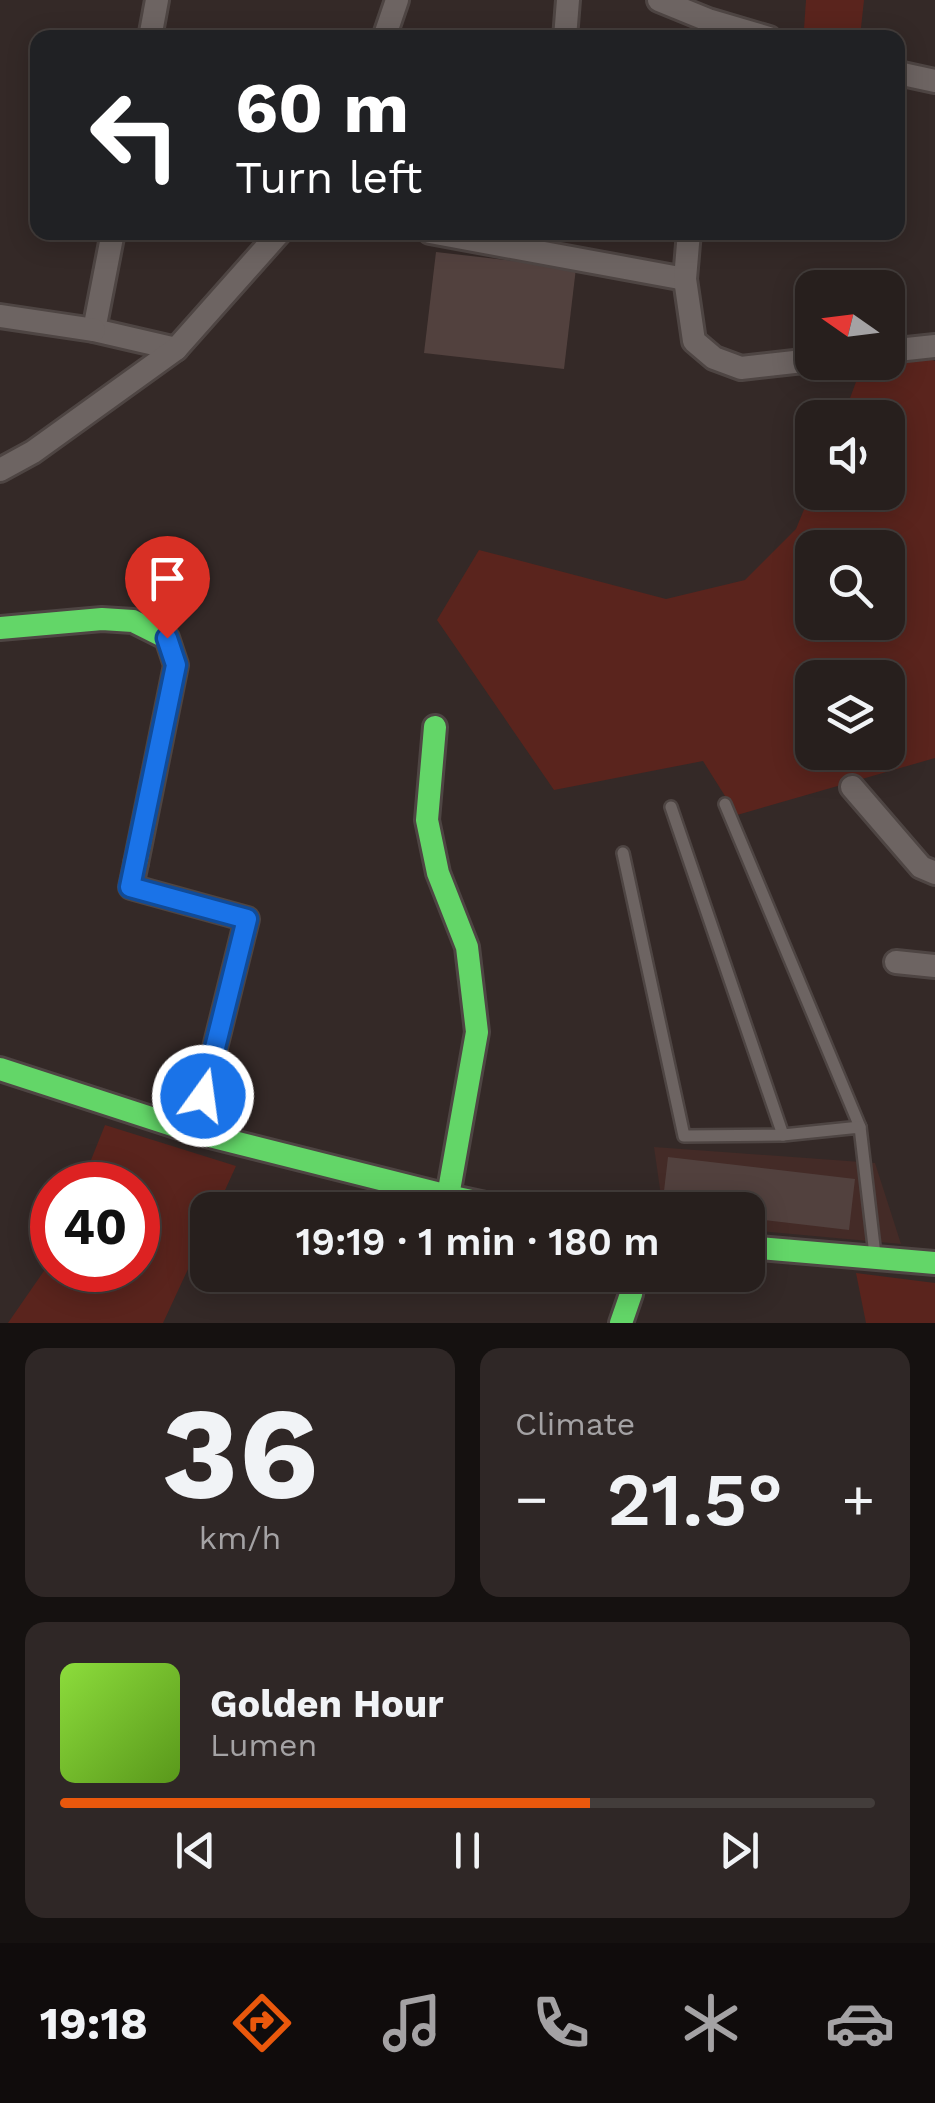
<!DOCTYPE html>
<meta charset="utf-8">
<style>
body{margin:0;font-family:"Work Sans",sans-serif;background:#2f2726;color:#f1f3f6;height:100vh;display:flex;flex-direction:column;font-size:38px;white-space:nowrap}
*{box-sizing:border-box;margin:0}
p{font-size:32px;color:#a4a2a4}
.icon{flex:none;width:55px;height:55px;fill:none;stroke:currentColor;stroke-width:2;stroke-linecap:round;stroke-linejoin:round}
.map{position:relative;height:1323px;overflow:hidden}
.sheet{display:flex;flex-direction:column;gap:25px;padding:25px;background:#151110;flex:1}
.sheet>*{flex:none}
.top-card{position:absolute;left:30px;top:30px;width:875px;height:210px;border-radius:20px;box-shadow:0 5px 25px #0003,0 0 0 2px #433d3b;background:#202124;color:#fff;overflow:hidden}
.needle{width:65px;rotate:284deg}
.controls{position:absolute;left:795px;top:270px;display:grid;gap:20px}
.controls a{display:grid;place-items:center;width:110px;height:110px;border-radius:20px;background:#271f1d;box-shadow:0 5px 25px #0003,0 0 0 2px #433d3b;font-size:50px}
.speed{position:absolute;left:30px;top:1162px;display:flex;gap:20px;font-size:50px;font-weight:700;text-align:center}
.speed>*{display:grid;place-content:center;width:130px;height:130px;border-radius:50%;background:#271f1d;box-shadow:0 5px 25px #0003,0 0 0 2px #433d3b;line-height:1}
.speed .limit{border:15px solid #d22;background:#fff;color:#111}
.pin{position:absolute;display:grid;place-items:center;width:85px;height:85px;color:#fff;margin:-102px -42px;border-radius:50% 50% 50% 0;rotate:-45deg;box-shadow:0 0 10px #0007}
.pin .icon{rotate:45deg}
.me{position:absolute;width:110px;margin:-55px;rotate:14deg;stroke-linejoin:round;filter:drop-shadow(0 0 8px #0008)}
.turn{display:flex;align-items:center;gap:35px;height:210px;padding:0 40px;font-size:45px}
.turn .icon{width:130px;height:130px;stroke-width:2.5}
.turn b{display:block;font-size:70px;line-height:85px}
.big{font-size:75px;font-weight:600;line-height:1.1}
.sheet .tile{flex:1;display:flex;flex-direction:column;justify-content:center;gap:15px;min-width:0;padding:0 35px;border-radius:20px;background:#2f2726}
.sheet .dial{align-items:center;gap:0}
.dial b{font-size:130px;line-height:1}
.song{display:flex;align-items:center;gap:30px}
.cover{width:120px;height:120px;border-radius:15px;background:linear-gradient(135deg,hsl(90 70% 55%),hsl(90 70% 35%))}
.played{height:10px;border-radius:5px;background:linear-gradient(90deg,#ea580c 65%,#433d3b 65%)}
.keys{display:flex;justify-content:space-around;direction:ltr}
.heat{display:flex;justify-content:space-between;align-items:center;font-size:55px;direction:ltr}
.sheet .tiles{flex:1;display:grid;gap:25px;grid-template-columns:1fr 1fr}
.tile:last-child{grid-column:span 2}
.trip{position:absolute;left:190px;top:1192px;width:575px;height:100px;border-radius:20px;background:#271f1d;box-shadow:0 5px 25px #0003,0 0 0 2px #433d3b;font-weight:600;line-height:100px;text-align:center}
.tabs{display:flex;height:160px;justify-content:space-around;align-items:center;background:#100c0c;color:#a4a2a4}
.tabs .icon{width:70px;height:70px}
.tabs .on{color:#ea580c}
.tabs b{font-size:45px;color:#f1f3f6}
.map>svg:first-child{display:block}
.built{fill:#442b27}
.green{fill:#5a241d;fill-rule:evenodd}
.building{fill:#52413e}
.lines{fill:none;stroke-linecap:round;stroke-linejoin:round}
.lane-casing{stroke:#4e4543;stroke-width:16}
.street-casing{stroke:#4e4543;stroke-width:28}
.fast-casing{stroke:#4e4543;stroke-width:28}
.jam-casing{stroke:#4e4543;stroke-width:28}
.lane{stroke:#6d6462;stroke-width:11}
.street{stroke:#6d6462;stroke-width:22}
.fast{stroke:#63d668;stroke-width:22}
.jam{stroke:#b3261e;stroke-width:22}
.route-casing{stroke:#114b97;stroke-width:25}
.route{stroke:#1a73e8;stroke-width:18}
</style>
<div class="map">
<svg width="935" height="1323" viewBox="0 0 935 1323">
<rect width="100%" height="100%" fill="#342927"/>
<!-- built -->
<path class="built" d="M654 1147 875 1163 901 1244 748 1230V1210H663Z"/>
<!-- green -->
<g class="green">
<path d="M806 0H864L860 37H825L804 29Z"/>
<path d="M888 343 935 361V758L737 815 703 761 554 790 437 620 479 550 666 599 745 580 796 529 812 490V492H888V418L843 417 863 363 888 362ZM812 548H888V622H812ZM812 678H888V752H812Z"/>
<path d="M105 1125 236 1166 216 1210H208L207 1228 163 1323H8L46 1268 52 1253V1270H138V1185H81Z"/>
<path d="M856 1273 935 1283V1323H866Z"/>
</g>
<!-- building -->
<g class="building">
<path d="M436 252 576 268 564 369 424 353Z"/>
<path d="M668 1157 855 1179 849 1230 748 1218V1210H683L662 1208Z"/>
</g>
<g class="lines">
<defs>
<g id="lane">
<path d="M725 804 860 1127"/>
<path d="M671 807 783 1135"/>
<path d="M623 853 684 1136 783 1135 860 1127 875 1255"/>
</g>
<g id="street">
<path d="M659 0 708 20 769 38"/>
<path d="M150 38 157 0"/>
<path d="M384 38 397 0"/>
<path d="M565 38 568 0"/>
<path d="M898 73 935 81"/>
<path d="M113 232 94 330 176 349"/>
<path d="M430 232 685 279"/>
<path d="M689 232 685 279 694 341 714 358 741 368 812 360"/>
<path d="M0 316 94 330"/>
<path d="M888 351 935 346"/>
<path d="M0 470 33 452 176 349 280 232"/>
<path d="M852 787 921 867 935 873"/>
<path d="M896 962 935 966"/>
</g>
<g id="fast">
<path d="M0 628 102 619 133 621 167 638 176 665 136 863"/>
<path d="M435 727 427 820 438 873 467 947 477 1032 448 1196"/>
<path d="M0 1069 194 1132 448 1196 513 1210"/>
<path d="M748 1247 935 1263"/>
<path d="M621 1323 631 1294 634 1275"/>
</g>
<path id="jam" d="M136 863 131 887 247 919 194 1132"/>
</defs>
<!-- lane casing -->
<use href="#lane" class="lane-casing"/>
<!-- street casing -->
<use href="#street" class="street-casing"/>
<!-- fast casing -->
<use href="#fast" class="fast-casing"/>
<!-- jam casing -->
<use href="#jam" class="jam-casing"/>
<!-- lane -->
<use href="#lane" class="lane"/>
<!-- street -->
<use href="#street" class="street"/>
<!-- fast -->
<use href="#fast" class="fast"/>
<!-- jam -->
<use href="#jam" class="jam"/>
</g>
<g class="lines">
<defs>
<path id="route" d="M167 638 176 665 130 887 247 919 203 1096"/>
</defs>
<!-- route casing -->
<use href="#route" class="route-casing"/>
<!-- route -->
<use href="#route" class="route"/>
</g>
</svg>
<div class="controls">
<a><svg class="needle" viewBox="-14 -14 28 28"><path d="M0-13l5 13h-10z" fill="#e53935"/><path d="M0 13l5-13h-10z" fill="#a4a2a4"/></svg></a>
<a><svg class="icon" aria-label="sound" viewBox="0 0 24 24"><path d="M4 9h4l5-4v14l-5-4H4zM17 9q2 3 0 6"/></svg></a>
<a><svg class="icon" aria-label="search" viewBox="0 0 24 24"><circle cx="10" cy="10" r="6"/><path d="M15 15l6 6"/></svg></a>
<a><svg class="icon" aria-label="layers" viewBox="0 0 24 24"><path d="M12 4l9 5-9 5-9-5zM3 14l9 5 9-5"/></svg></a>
</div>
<div class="speed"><div class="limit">40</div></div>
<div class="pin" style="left:167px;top:638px;background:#d93025"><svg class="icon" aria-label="arrive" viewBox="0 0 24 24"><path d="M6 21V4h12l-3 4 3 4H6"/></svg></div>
<svg class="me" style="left:203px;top:1096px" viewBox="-20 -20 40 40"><circle r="17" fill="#1a73e8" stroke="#fff" stroke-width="3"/><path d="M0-11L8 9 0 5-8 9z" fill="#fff"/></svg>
<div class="trip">19:19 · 1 min · 180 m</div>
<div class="top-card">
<div class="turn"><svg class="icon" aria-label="left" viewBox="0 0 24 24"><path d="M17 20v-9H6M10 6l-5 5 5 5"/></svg><div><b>60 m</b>Turn left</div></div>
</div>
</div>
<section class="sheet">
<div class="tiles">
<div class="tile dial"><b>36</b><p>km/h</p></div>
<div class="tile"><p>Climate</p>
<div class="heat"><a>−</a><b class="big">21.5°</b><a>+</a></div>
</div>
<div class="tile">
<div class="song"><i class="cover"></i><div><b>Golden Hour</b><p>Lumen</p></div></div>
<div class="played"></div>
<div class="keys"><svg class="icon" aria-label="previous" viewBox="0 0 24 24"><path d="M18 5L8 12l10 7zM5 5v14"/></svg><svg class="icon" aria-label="pause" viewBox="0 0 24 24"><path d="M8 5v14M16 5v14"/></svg><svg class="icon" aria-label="next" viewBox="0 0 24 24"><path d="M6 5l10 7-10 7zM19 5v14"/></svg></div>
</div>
</div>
</section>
<nav class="tabs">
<b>19:18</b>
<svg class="icon on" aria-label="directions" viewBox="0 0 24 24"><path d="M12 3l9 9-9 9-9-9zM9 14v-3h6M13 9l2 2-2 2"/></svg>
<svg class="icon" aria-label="music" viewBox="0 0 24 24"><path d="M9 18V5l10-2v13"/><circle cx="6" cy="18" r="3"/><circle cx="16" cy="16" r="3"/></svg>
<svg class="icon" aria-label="phone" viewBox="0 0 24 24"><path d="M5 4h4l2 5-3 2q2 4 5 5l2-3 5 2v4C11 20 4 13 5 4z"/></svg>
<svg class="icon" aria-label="climate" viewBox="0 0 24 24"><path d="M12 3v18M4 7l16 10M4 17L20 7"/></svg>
<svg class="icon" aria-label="car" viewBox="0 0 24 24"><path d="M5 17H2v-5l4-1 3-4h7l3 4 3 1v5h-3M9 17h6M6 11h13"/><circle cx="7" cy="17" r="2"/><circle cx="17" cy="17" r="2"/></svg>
</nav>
